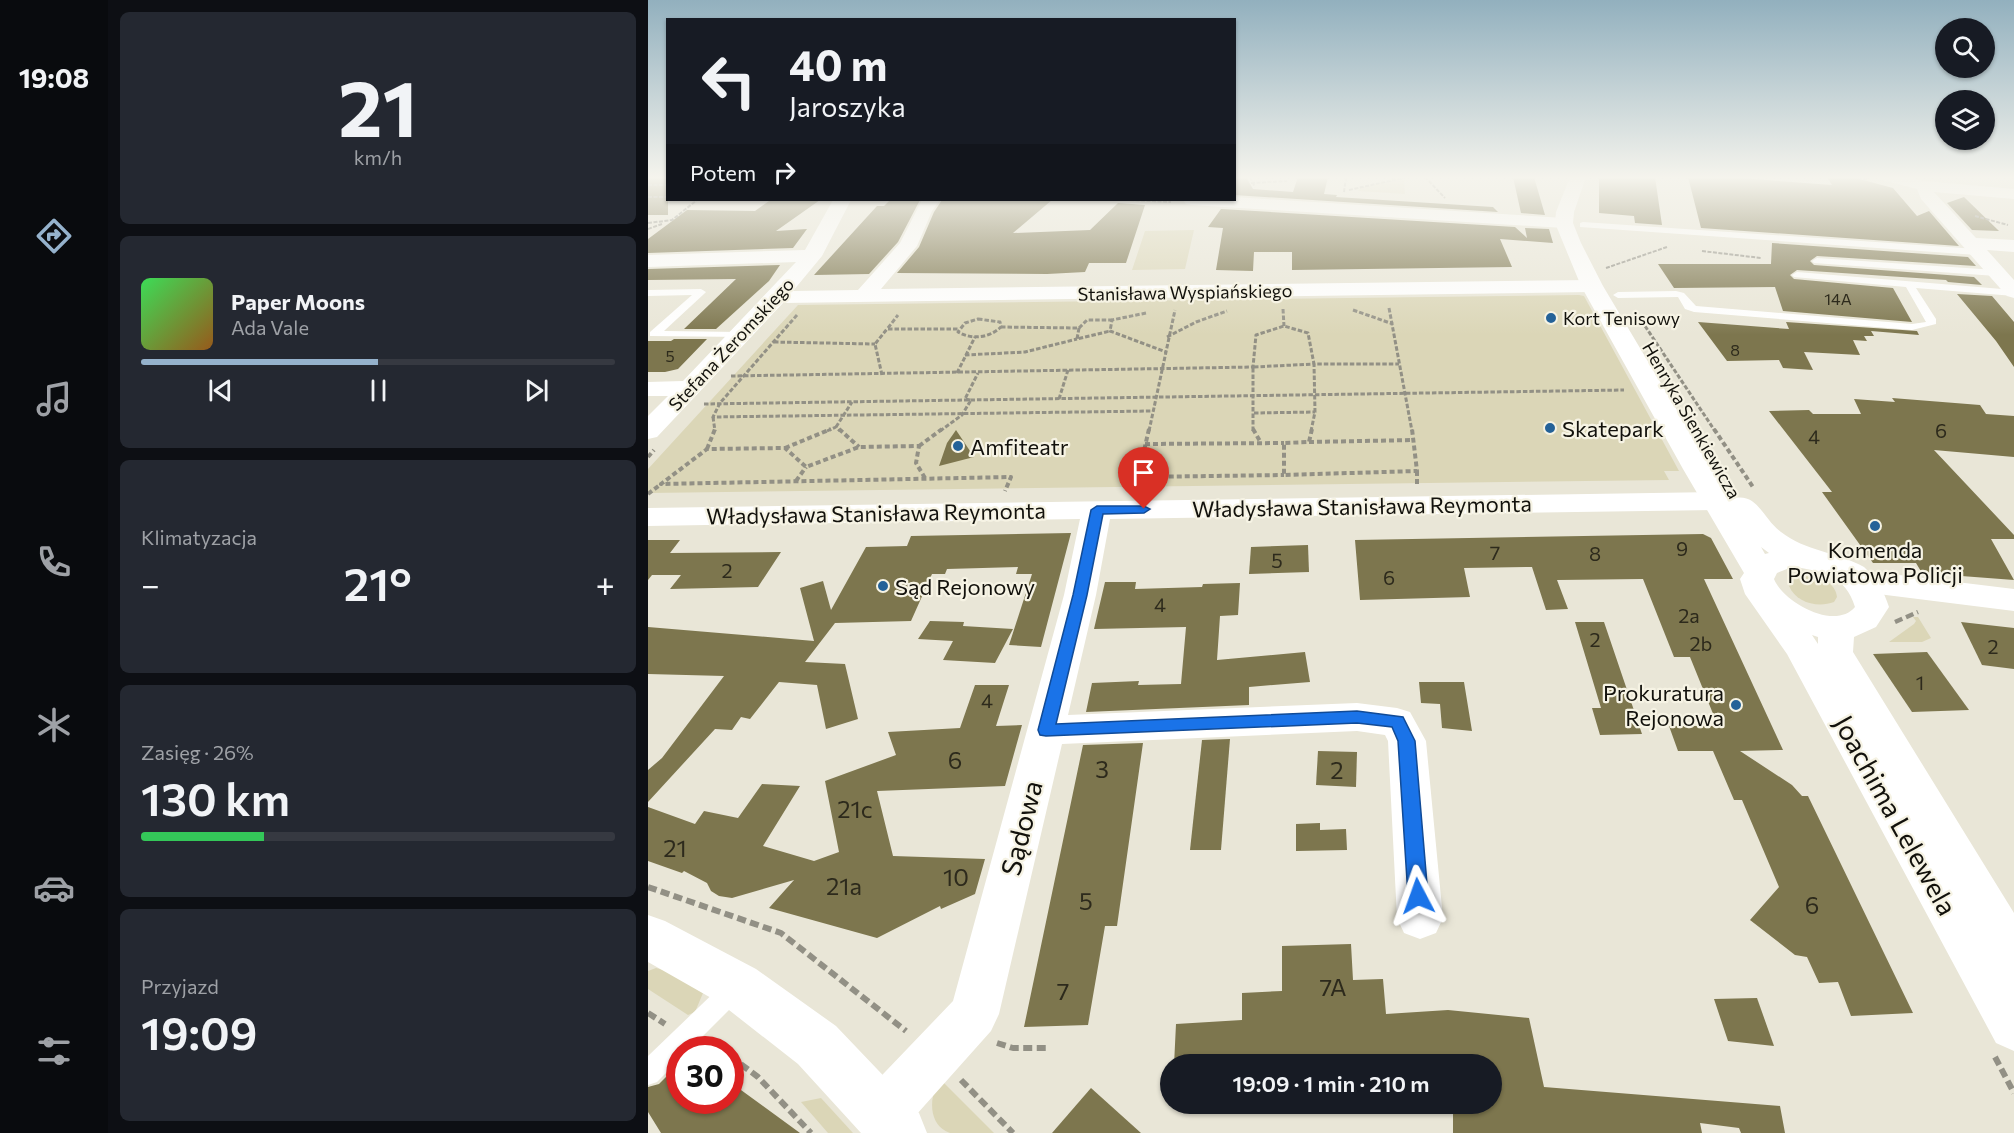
<!DOCTYPE html>
<html lang="pl">
<meta charset="utf-8">
<style>
body{margin:0;font-family:Commissioner,sans-serif;background:#242831;color:#f1f3f6;height:100vh;display:flex;flex-direction:column;font-size:22px;white-space:nowrap}
*{box-sizing:border-box;margin:0}
p{font-size:20px;color:#9ea1a6}
.icon{flex:none;width:33px;height:33px;fill:none;stroke:currentColor;stroke-width:2;stroke-linecap:round;stroke-linejoin:round}
.map{position:relative;flex:1;overflow:hidden}
.details{display:flex;flex-direction:column;gap:12px;padding:12px;background:#0d0f14;width:540px}
.details>*{flex:none}
.banner{position:absolute;left:18px;top:18px;width:570px;height:183px;border-radius:0px;box-shadow:0 2px 4px #0004;background:#171b24;color:#f1f3f6;overflow:hidden}
.fabs{position:absolute;left:1287px;top:18px;display:grid;gap:12px}
.fabs a{display:grid;place-items:center;width:60px;height:60px;border-radius:50%;background:#171b24;box-shadow:0 2px 4px #0004;font-size:30px}
.speed{position:absolute;left:18px;top:1036px;display:flex;gap:12px;font-size:30px;font-weight:700;text-align:center}
.speed>*{display:grid;place-content:center;width:78px;height:78px;border-radius:50%;background:#171b24;box-shadow:0 2px 4px #0004;line-height:1}
.speed .limit{border:9px solid #d22;background:#fff;color:#111}
.pin{position:absolute;display:grid;place-items:center;width:51px;height:51px;color:#fff;margin:-62px -26px;border-radius:50% 50% 50% 0;rotate:-45deg;box-shadow:0 0 6px #0007}
.pin .icon{rotate:45deg}
.me{position:absolute;width:66px;margin:-33px;rotate:356deg;stroke-linejoin:round;filter:drop-shadow(0 0 4px #0008)}
.turn{display:flex;align-items:center;gap:21px;height:126px;padding:0 24px;font-size:27px}
.turn .icon{width:78px;height:78px;stroke-width:2.5}
.turn b{display:block;font-size:42px;line-height:51px}
.then{display:flex;align-items:center;height:57px;padding:0 24px;background:#0003;gap:12px;font-size:22px}
.big{font-size:45px;font-weight:600;line-height:1.1}
.details .card{flex:1;display:flex;flex-direction:column;justify-content:center;gap:9px;min-width:0;padding:0 21px;border-radius:9px;background:#242831}
.details .dial{align-items:center;gap:0}
.dial b{font-size:78px;line-height:1}
.song{display:flex;align-items:center;gap:18px}
.cover{width:72px;height:72px;border-radius:9px;background:linear-gradient(135deg,hsl(130 70% 55%),hsl(30 70% 35%))}
.played{height:6px;border-radius:3px;background:linear-gradient(90deg,#95b2cc 50%,#363941 50%)}
.keys{display:flex;justify-content:space-around;direction:ltr}
.heat{display:flex;justify-content:space-between;align-items:center;font-size:33px;direction:ltr}
.charge{height:9px;border-radius:4px;background:linear-gradient(90deg,#34c759 26%,#363941 0)}
.trip{position:absolute;left:512px;top:1054px;width:342px;height:60px;border-radius:30px;background:#171b24;box-shadow:0 2px 4px #0004;font-weight:600;line-height:60px;text-align:center}
main{display:flex;flex:1;min-height:0}
.tabs{display:flex;flex-direction:column;width:108px;justify-content:space-around;align-items:center;background:#090b0e;color:#9ea1a6}
.tabs .icon{width:42px;height:42px}
.tabs .on{color:#95b2cc}
.tabs b{font-size:27px;color:#f1f3f6}
.map>svg:first-child{display:block}
.green{fill:#dbd6b7}
.building{fill:#7d764e}
.lines{fill:none;stroke-linecap:round;stroke-linejoin:round}
.path-far4{stroke:#929085;stroke-width:2;stroke-dasharray:4 1.5;stroke-linecap:butt}
.path-far3{stroke:#929085;stroke-width:3;stroke-dasharray:4.5 2;stroke-linecap:butt}
.path-far2{stroke:#929085;stroke-width:4;stroke-dasharray:5 3;stroke-linecap:butt}
.path-far1{stroke:#929085;stroke-width:4.5;stroke-dasharray:8 4;stroke-linecap:butt}
.path{stroke:#929085;stroke-width:6;stroke-dasharray:9 4.5;stroke-linecap:butt}
.service{fill:#fff;fill-rule:evenodd}
.minor{fill:#fff;fill-rule:evenodd}
.tertiary{fill:#fff;fill-rule:evenodd}
.secondary{fill:#fff;fill-rule:evenodd}
.route{fill:#1a73e8;stroke:#114b97;stroke-width:1.5}
.poi-dot{fill:#246298;stroke:#f6f3e4;stroke-width:2}
.labels{text-anchor:middle;dominant-baseline:central;stroke-width:4.5;stroke-linejoin:round;paint-order:stroke}
.far-number-label{font-size:16px;fill:#2d2a1c}
.far-street-label{font-size:18px;fill:#12110c;stroke:#f6f3e4}
.far-poi-label{font-size:18px;fill:#12110c;stroke:#f6f3e4;text-anchor:start}
.number-label{font-size:20px;fill:#2d2a1c}
.poi-label{font-size:22px;fill:#12110c;stroke:#f6f3e4;text-anchor:start}
.street-label{font-size:22px;fill:#12110c;stroke:#f6f3e4}
.near-number-label{font-size:24px;fill:#2d2a1c}
.near-street-label{font-size:27px;fill:#12110c;stroke:#f6f3e4}
</style>
<main>
<nav class="tabs">
<b>19:08</b>
<svg class="icon on" aria-label="directions" viewBox="0 0 24 24"><path d="M12 3l9 9-9 9-9-9zM9 14v-3h6M13 9l2 2-2 2"/></svg>
<svg class="icon" aria-label="music" viewBox="0 0 24 24"><path d="M9 18V5l10-2v13"/><circle cx="6" cy="18" r="3"/><circle cx="16" cy="16" r="3"/></svg>
<svg class="icon" aria-label="phone" viewBox="0 0 24 24"><path d="M5 4h4l2 5-3 2q2 4 5 5l2-3 5 2v4C11 20 4 13 5 4z"/></svg>
<svg class="icon" aria-label="climate" viewBox="0 0 24 24"><path d="M12 3v18M4 7l16 10M4 17L20 7"/></svg>
<svg class="icon" aria-label="car" viewBox="0 0 24 24"><path d="M5 17H2v-5l4-1 3-4h7l3 4 3 1v5h-3M9 17h6M6 11h13"/><circle cx="7" cy="17" r="2"/><circle cx="17" cy="17" r="2"/></svg>
<svg class="icon" aria-label="filters" viewBox="0 0 24 24"><path d="M4 7h16M4 17h16"/><circle cx="9" cy="7" r="2"/><circle cx="15" cy="17" r="2"/></svg>
</nav>
<section class="details">
<div class="card dial"><b>21</b><p>km/h</p></div>
<div class="card">
<div class="song"><i class="cover"></i><div><b>Paper Moons</b><p>Ada Vale</p></div></div>
<div class="played"></div>
<div class="keys"><svg class="icon" aria-label="previous" viewBox="0 0 24 24"><path d="M18 5L8 12l10 7zM5 5v14"/></svg><svg class="icon" aria-label="pause" viewBox="0 0 24 24"><path d="M8 5v14M16 5v14"/></svg><svg class="icon" aria-label="next" viewBox="0 0 24 24"><path d="M6 5l10 7-10 7zM19 5v14"/></svg></div>
</div>
<div class="card"><p>Klimatyzacja</p>
<div class="heat"><a>−</a><b class="big">21°</b><a>+</a></div>
</div>
<div class="card"><p>Zasięg · 26%</p><b class="big">130 km</b><div class="charge"></div></div>
<div class="card"><p>Przyjazd</p><b class="big">19:09</b></div>
</section>
<div class="map">
<svg width="1366" height="1133" viewBox="0 0 1366 1133">
<rect width="100%" height="100%" fill="#e9e6d7"/>
<!-- green -->
<g class="green">
<path d="M756 178 757 194 710 191 712 188Z"/>
<path d="M546 230 537 269 484 270 497 231Z"/>
<path d="M931 295 936 296 1031 471H1016L1021 480 0 493V469L150 305Z"/>
<path d="M1156 576C1170 577 1187 581 1189 597L1186 602C1170 608 1148 603 1141 586 1144 578 1148 577 1156 576Z"/>
<path d="M1265 617H1270L1283 638 1274 642H1241L1266 624 1268 621Z"/>
<path d="M8 968 19 971 55 993 47 1012 40 1015 0 989V971Z"/>
<path d="M292 1079 346 1133C333 1133 314 1133 302 1133 279 1125 281 1095 292 1079Z"/>
<path d="M173 1098 205 1133H180L153 1102Z"/>
</g>
<!-- building -->
<g class="building">
<rect x="0" y="177" width="20" height="38"/>
<path d="M586 177H598L605 189 645 192 650 177H680L676 194 689 195 688 197 845 207 850 212 586 195Z"/>
<path d="M865 177H886L897 215 873 213Z"/>
<path d="M951 177H1007L1014 225 987 223 986 216 951 213Z"/>
<path d="M1040 177H1079L1184 185 1179 177H1204L1245 188 1269 216 1281 211 1311 246 1053 228Z"/>
<path d="M1316 197 1351 231 1324 230 1299 203Z"/>
<path d="M172 200 128 231 159 229 145 248 0 253V239L39 210 107 211 121 201Z"/>
<path d="M242 200H272L250 242 221 274 166 275 229 206H236Z"/>
<path d="M294 200H404L365 233 442 230 470 203 497 205 478 263H441L437 272 399 274 249 273 271 247 286 212Z"/>
<path d="M573 209 867 227 879 238 877 228 901 229 905 243 852 239 864 267 644 270V252H606L605 271 568 270 575 228 560 227Z"/>
<path d="M1124 243 1320 257 1328 266 1169 256 1162 261 1166 265 1326 277 1334 285 1300 282 1298 280 1149 270 1142 275 1146 279 1245 288 1264 322 1135 311 1127 287 1026 288 1010 264H1123Z"/>
<path d="M132 265 121 281 68 329H36L88 279 0 280V269Z"/>
<path d="M1309 294 1344 296 1366 322V367L1348 341Z"/>
<path d="M1050 322 1141 329 1138 322 1269 331 1271 335 1223 331 1226 336H1216L1219 341 1205 340 1212 355 1156 352 1165 370 1135 368 1131 360 1079 361Z"/>
<path d="M26 339H59L30 369 17 372H0V341H23Z"/>
<path d="M1244 398 1332 405 1338 414 1366 416V457L1286 450 1366 535V539H1343L1366 580 1274 573 1268 563H1225L1174 492H1184L1121 411 1161 410 1165 414H1213L1206 399 1247 402Z"/>
<path d="M308 430 326 457 291 466 299 443Z"/>
<path d="M423 533 393 647 361 645 384 574H368L370 567 299 569 297 574H284L263 621 187 623 157 662 197 664 210 719 178 729 169 685 131 682 102 719 93 717 84 730 67 729 0 802V770L14 758 76 676 0 674V627L166 641 152 588 175 581 183 610 218 547 259 546 263 536Z"/>
<path d="M1055 534 1063 538 1085 579H1056L1135 750 1092 751 1144 785 1154 796H1160L1265 1013 1203 1016 1190 982 1171 983 1159 957 1147 955 1102 920 1131 887 1094 800H1086L1065 751H1030L1021 726H1070L1042 657H1026L995 579 909 580 920 609 898 610 884 567 816 568 822 597 712 600 707 540Z"/>
<path d="M0 540H32L22 553 133 552 110 587 22 589 33 575H4L0 580Z"/>
<path d="M660 545 661 572 601 574 603 547Z"/>
<path d="M457 582H488L487 589 554 587 555 584 592 583 590 615 572 616 569 660 657 652 662 682 601 687V705L438 712 444 683 491 681 490 685 533 684 538 627 446 629Z"/>
<path d="M282 621 316 622 315 626 365 629 347 663 295 660 305 641 270 639Z"/>
<path d="M927 622H956L994 734 952 735 944 708H953Z"/>
<path d="M1313 622 1366 628V669L1334 665Z"/>
<path d="M1279 652 1321 710 1264 712 1225 654Z"/>
<path d="M771 682H816L824 731 794 728 792 704 773 703Z"/>
<path d="M327 685H361L348 726 374 725 357 786 229 791 245 856 337 859 327 894 293 909 292 906 229 938 121 908 146 880 84 898 71 896 63 891 59 883 36 871 34 873 0 861V807L47 824 56 811 90 818 114 784 152 786 115 846 166 861 191 852 177 781 248 755 240 732 312 728Z"/>
<path d="M582 739 573 850H542L554 740Z"/>
<path d="M495 743 469 926H457L440 1025 376 1027 435 745Z"/>
<path d="M670 751 709 752 708 787 668 785Z"/>
<path d="M672 823V830L698 829 699 850 648 851V824Z"/>
<path d="M703 944 705 980 735 979 738 1014 800 1010 881 1018 896 1087 1132 1106 1137 1133H1093L1091 1128 1052 1123 1054 1133H805V1104H843V1061L741 1065H709L708 1061 638 1065H526L528 1024 594 1020V993L634 991V946Z"/>
<path d="M1109 998 1126 1046 1080 1041 1066 999Z"/>
<path d="M32 1063V1101H82V1082L152 1133H13L0 1112V1087L11 1084Z"/>
<path d="M443 1088 493 1133H404Z"/>
</g>
<g class="lines">
<!-- path-far4 -->
<g class="path-far4">
<path d="M602 177 607 187"/>
<path d="M777 177 797 198"/>
<path d="M975 177H987"/>
<path d="M1210 177 1221 180"/>
<path d="M603 183 639 181"/>
<path d="M0 185H20"/>
<path d="M701 190 759 177"/>
<path d="M696 192 698 177"/>
<path d="M0 197H20"/>
<path d="M482 200 523 202"/>
<path d="M1327 216 1360 225"/>
<path d="M0 223 24 220 49 200"/>
<path d="M0 229 14 224"/>
<path d="M1054 251 1113 258"/>
<path d="M958 268 1019 247"/>
</g>
<!-- path-far3 -->
<g class="path-far3">
<path d="M741 308 764 431"/>
<path d="M635 309 636 326"/>
<path d="M705 310 745 324"/>
<path d="M498 313 464 320 462 331 518 352"/>
<path d="M149 315 72 403 65 417 504 411"/>
<path d="M330 319 352 322 353 327C341 338 324 340 310 332L317 323Z"/>
<path d="M997 326 1067 431"/>
<path d="M353 327 431 328 429 339 462 331"/>
<path d="M240 328 250 315"/>
<path d="M431 328 439 320H464"/>
<path d="M519 337 548 322 579 311"/>
<path d="M126 342 227 344"/>
<path d="M317 355 377 352 429 339"/>
<path d="M309 373 327 337"/>
<path d="M234 375 227 344 239 329H311"/>
<path d="M83 376 605 367 608 335 636 326 660 333 666 364H751"/>
<path d="M411 399 420 370"/>
<path d="M56 404 976 390"/>
<path d="M606 413 667 412"/>
<path d="M65 417 67 431"/>
<path d="M188 427 204 402"/>
<path d="M179 431 188 427 192 431"/>
<path d="M292 431 314 415 323 400 317 399 330 373"/>
<path d="M501 431 527 310"/>
<path d="M605 431V367L666 364 667 412 663 431"/>
</g>
<!-- path-far2 -->
<g class="path-far2">
<path d="M191 429 211 447"/>
<path d="M501 429 490 477 636 475"/>
<path d="M605 429 613 443"/>
<path d="M664 429 661 442 636 443V475L769 471 764 429"/>
<path d="M1066 429 1105 487"/>
<path d="M661 442 766 440"/>
<path d="M497 444 636 443"/>
<path d="M271 446 294 429"/>
<path d="M137 448 183 429"/>
<path d="M59 449 67 429"/>
<path d="M0 457 6 450"/>
<path d="M769 471V486"/>
<path d="M277 478 268 463 271 446 211 447 158 467 137 448 59 449 13 484 363 477 357 491"/>
<path d="M148 481 158 467"/>
<path d="M0 494 13 484"/>
</g>
<!-- path-far1 -->
<path class="path-far1" d="M1247 622 1270 612"/>
<!-- path -->
<g class="path">
<path d="M0 887 133 933 258 1031"/>
<path d="M0 1013 17 1024"/>
<path d="M349 1043 365 1048H399"/>
<path d="M65 1044 75 1050"/>
<path d="M82 1056 110 1077 163 1133"/>
<path d="M1347 1057 1366 1093"/>
<path d="M313 1080 365 1133"/>
</g>
<!-- service -->
<g class="service">
<path d="M935 222 1329 249 1334 252 1329 255 932 227V223Z"/>
<path d="M1169 258 1348 270 1353 273 1348 276 1166 263 1164 261Z"/>
<path d="M1149 272 1366 290V296L1268 288 1288 319V324L1264 330 1046 312 1037 309 1030 297 970 298 965 295 970 292 1028 291 1036 293 1048 306 1264 324 1278 322 1258 287 1146 277 1144 275Z"/>
<path d="M53 289 58 292 56 294 16 331 93 332 98 335 97 337 2 336V332L44 295 0 296V290Z"/>
<path d="M85 979 93 982 96 990 93 998 41 1050H32V1059L9 1082 0 1085V1056L77 982Z"/>
</g>
<!-- minor -->
<g class="minor">
<path d="M1232 177H1259L1276 181 1366 189V199L1286 192 1328 238 1366 240V252L1339 250 1366 280V298L1359 296 1273 199 1269 189 1234 180Z"/>
<path d="M586 197 916 218 922 219 925 223 922 227 916 228 544 205 538 204 535 200H586Z"/>
<path d="M185 200H203L174 256 145 291 210 290 252 243 274 200H292L284 211 269 246 233 289 944 280 951 282 954 286 951 290 944 292 135 303 9 437 0 439V416L20 396H0V382L35 381 148 262 0 267V255L157 250Z"/>
<path d="M1068 492 1078 495 1082 501 1078 507 1068 510 462 519 448 595 420 715 709 703 749 708 762 712 778 741 795 918 788 933 772 939 756 933 749 918 740 741 737 735 709 731 414 744 351 1014 343 1031 252 1133H215L207 1114 215 1095 305 1001 416 595 432 519 0 526V508Z"/>
<path d="M1210 570 1366 589V611L1230 594 1199 587 1194 580 1199 573Z"/>
</g>
<!-- tertiary -->
<path class="tertiary" d="M922 177H938L926 212 925 223 933 243 955 286 1082 499C1110 491 1113 517 1133 532 1157 551 1189 552 1216 567 1228 578 1236 591 1241 607L1228 627 1206 637 1205 652 1366 913V1051L1348 1043 1139 654 1097 594 1092 579 1096 573 1035 469 933 286 907 223 908 212ZM1113 547 1121 553 1117 554ZM1144 567C1173 570 1198 576 1207 607 1187 631 1135 602 1126 579L1129 573ZM1164 635 1170 637V644Z"/>
<!-- secondary -->
<path class="secondary" d="M0 915 17 921 108 969 188 1026 271 1113 279 1133H213L150 1064 72 1003 0 962Z"/>
</g>
<!-- sky -->
<linearGradient id="sky" x2="0" y2="1"><stop stop-color="#92b0be"/><stop offset="0.53" stop-color="#f5f4ed"/><stop offset="1" stop-color="#f5f4ed" stop-opacity="0"/></linearGradient>
<rect width="1366" height="335" fill="url(#sky)"/>
<!-- route -->
<path class="route" d="M449 506H496L502 509 496 513 455 514 439 595 408 724 709 711 755 717 767 741 780 896 777 902 770 904 763 902 760 896 750 741 744 727 709 723 398 736 392 735 390 730 425 595 443 510Z"/>
<!-- markers -->
<g class="poi-dot">
<circle cx="903" cy="318" r="6"/>
<circle cx="902" cy="428" r="6"/>
<circle cx="310" cy="446" r="6"/>
<circle cx="1227" cy="526" r="6"/>
<circle cx="235" cy="586" r="6"/>
<circle cx="1088" cy="705" r="6"/>
</g>
<g class="labels">
<!-- far-number labels -->
<g class="far-number-label">
<text x="1190" y="298">14A</text>
<text x="1087" y="349">8</text>
<text x="22" y="355">5</text>
</g>
<!-- far-street labels -->
<g class="far-street-label">
<text transform="translate(537 292) rotate(-1)">Stanisława Wyspiańskiego</text>
<text transform="translate(83 344) rotate(-47)">Stefana Żeromskiego</text>
<text transform="translate(1044 420) rotate(60)">Henryka Sienkiewicza</text>
</g>
<!-- far-poi labels -->
<g class="far-poi-label">
<text x="915" y="318">Kort Tenisowy</text>
</g>
<!-- number labels -->
<g class="number-label">
<text x="1293" y="430">6</text>
<text x="1166" y="436">4</text>
<text x="1034" y="548">9</text>
<text x="847" y="552">7</text>
<text x="947" y="553">8</text>
<text x="629" y="560">5</text>
<text x="79" y="570">2</text>
<text x="741" y="577">6</text>
<text x="512" y="604">4</text>
<text x="1041" y="615">2a</text>
<text x="947" y="639">2</text>
<text x="1053" y="643">2b</text>
<text x="1345" y="646">2</text>
<text x="1272" y="682">1</text>
<text x="339" y="700">4</text>
</g>
<!-- poi labels -->
<g class="poi-label">
<text x="914" y="428">Skatepark</text>
<text x="322" y="446">Amfiteatr</text>
<text x="1227" y="549" text-anchor="middle">Komenda<tspan x="1227" dy="25">Powiatowa Policji</tspan></text>
<text x="247" y="586">Sąd Rejonowy</text>
<text x="1076" y="692" text-anchor="end">Prokuratura<tspan x="1076" dy="25">Rejonowa</tspan></text>
</g>
<!-- street labels -->
<g class="street-label">
<text transform="translate(714 506) rotate(-1)">Władysława Stanisława Reymonta</text>
<text transform="translate(228 513) rotate(-1)">Władysława Stanisława Reymonta</text>
</g>
<!-- near-number labels -->
<g class="near-number-label">
<text x="307" y="759">6</text>
<text x="454" y="768">3</text>
<text x="689" y="769">2</text>
<text x="207" y="808">21c</text>
<text x="27" y="847">21</text>
<text x="308" y="876">10</text>
<text x="196" y="885">21a</text>
<text x="438" y="900">5</text>
<text x="1164" y="904">6</text>
<text x="685" y="986">7A</text>
<text x="415" y="990">7</text>
</g>
<!-- near-street labels -->
<g class="near-street-label">
<text transform="translate(1248 815) rotate(61)">Joachima Lelewela</text>
<text transform="translate(373 828) rotate(-76)">Sądowa</text>
</g>
</g>
</svg>
<div class="fabs">
<a><svg class="icon" aria-label="search" viewBox="0 0 24 24"><circle cx="10" cy="10" r="6"/><path d="M15 15l6 6"/></svg></a>
<a><svg class="icon" aria-label="layers" viewBox="0 0 24 24"><path d="M12 4l9 5-9 5-9-5zM3 14l9 5 9-5"/></svg></a>
</div>
<div class="speed"><div class="limit">30</div></div>
<div class="pin" style="left:496px;top:509px;background:#d93025"><svg class="icon" aria-label="arrive" viewBox="0 0 24 24"><path d="M6 21V4h12l-3 4 3 4H6"/></svg></div>
<svg class="me" style="left:770px;top:896px" viewBox="-20 -20 40 40"><path d="M0-17L14 15 0 8-14 15z" fill="#1a73e8" stroke="#fff" stroke-width="4"/></svg>
<div class="trip">19:09 · 1 min · 210 m</div>
<div class="banner">
<div class="turn"><svg class="icon" aria-label="left" viewBox="0 0 24 24"><path d="M17 20v-9H6M10 6l-5 5 5 5"/></svg><div><b>40 m</b>Jaroszyka</div></div>
<div class="then">Potem<svg class="icon" aria-label="right" viewBox="0 0 24 24"><path d="M7 20v-9h11M14 6l5 5-5 5"/></svg></div>
</div>
</div>
</main>
